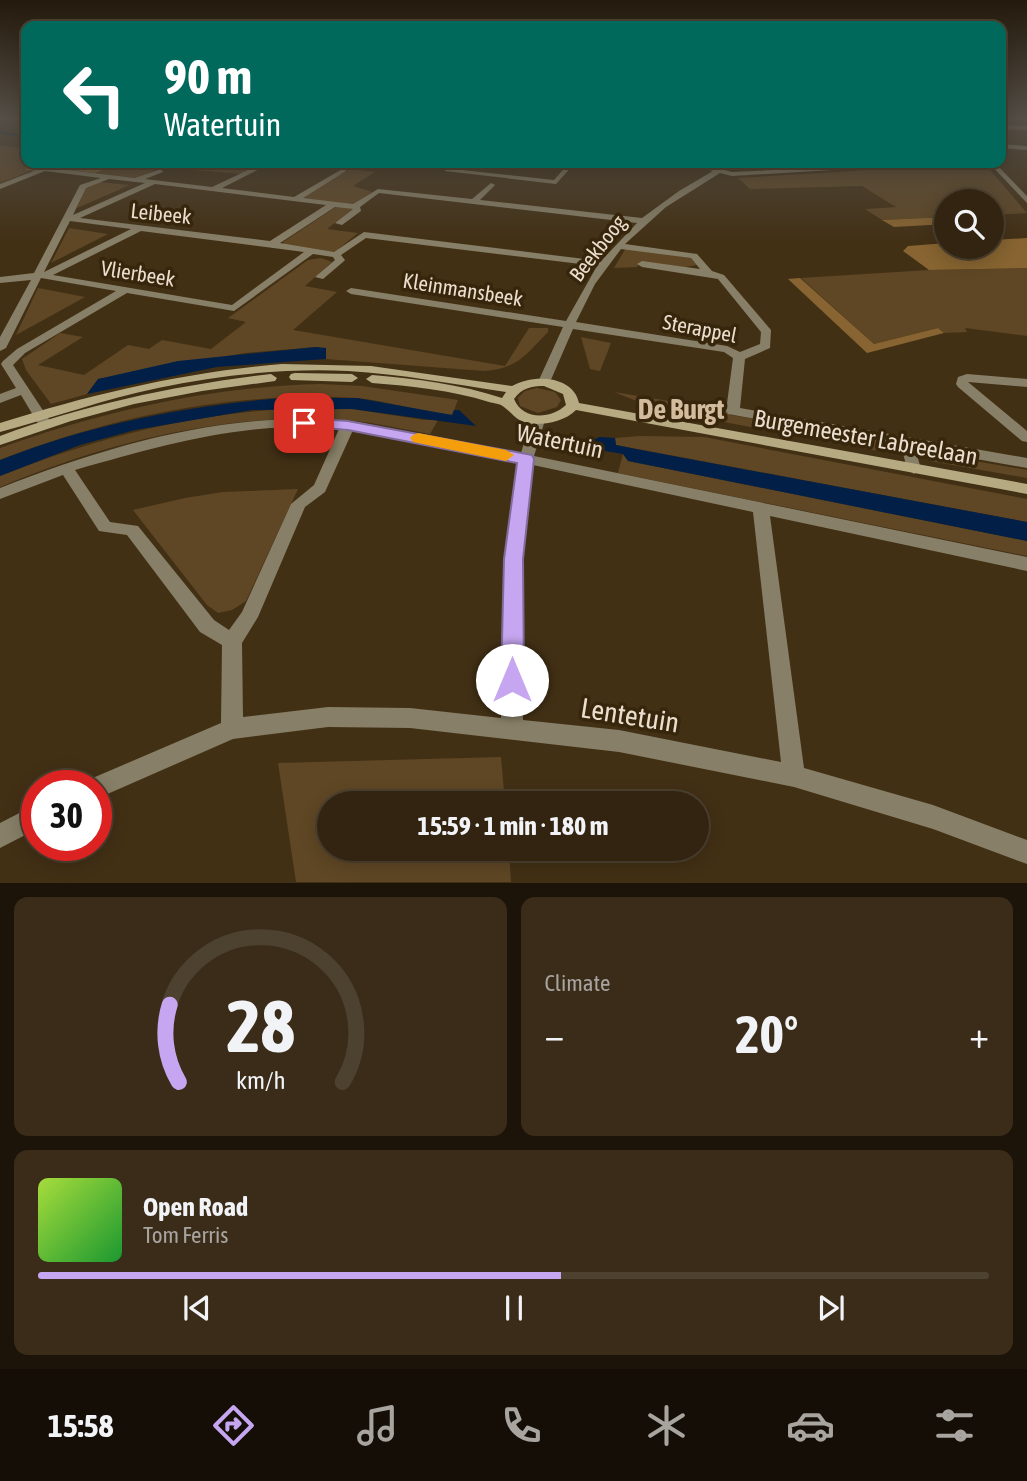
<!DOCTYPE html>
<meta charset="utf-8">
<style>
body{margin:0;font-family:"Asap Condensed",sans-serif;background:#3a2c19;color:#f1f3f6;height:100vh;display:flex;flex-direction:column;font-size:26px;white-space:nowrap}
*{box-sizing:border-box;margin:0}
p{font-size:23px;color:#a8a49f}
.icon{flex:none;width:38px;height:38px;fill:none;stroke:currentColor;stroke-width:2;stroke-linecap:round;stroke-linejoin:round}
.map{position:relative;height:883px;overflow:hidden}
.side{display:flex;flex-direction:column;gap:14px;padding:14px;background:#1c1409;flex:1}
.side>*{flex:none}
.banner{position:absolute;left:21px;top:21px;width:985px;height:147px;border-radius:14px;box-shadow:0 4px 18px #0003,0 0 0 2px #4d4130;background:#00695c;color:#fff;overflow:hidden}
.fabs{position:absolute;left:934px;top:189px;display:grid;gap:14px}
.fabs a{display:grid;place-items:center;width:70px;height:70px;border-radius:50%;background:#322410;box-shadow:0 4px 18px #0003,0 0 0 2px #4d4130;font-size:35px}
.speed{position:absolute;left:21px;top:770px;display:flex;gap:14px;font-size:35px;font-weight:700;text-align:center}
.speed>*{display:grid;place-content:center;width:91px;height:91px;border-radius:50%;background:#322410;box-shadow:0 4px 18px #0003,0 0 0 2px #4d4130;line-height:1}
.speed .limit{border:10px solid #d22;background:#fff;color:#111}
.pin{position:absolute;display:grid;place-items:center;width:60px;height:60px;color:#fff;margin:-30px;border-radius:14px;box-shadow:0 4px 10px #0006}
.me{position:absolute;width:77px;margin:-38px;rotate:0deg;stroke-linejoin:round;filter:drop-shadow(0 0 5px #0008)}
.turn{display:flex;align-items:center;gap:24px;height:147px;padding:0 28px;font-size:32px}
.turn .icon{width:91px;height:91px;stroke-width:2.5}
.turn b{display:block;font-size:49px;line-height:60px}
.big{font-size:52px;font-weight:700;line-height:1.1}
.side .widget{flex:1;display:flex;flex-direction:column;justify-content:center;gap:10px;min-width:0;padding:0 24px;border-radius:14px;background:#3a2c19}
.side .dial{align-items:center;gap:0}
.dial svg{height:182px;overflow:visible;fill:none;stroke:#4d4130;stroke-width:7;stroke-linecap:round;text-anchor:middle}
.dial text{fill:#f1f3f6;stroke:none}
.song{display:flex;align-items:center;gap:21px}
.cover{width:84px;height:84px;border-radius:10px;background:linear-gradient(135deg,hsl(80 70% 55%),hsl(130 70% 35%))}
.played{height:7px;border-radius:4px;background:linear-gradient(90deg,#c6a6f0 55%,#4d4130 55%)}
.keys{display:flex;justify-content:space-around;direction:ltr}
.heat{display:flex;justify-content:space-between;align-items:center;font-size:38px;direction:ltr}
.side .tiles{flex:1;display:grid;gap:14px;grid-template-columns:1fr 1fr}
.widget:last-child{grid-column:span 2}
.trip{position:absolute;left:317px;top:791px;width:392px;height:70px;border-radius:35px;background:#322410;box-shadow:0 4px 18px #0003,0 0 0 2px #4d4130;font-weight:700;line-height:70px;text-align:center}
.tab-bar{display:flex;height:112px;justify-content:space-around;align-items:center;background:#140e06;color:#a8a49f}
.tab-bar .icon{width:49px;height:49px}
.tab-bar .selected{color:#c6a6f0}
.tab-bar b{font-size:32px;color:#f1f3f6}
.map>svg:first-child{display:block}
.green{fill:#5f4725}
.forest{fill:#876431}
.water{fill:#022047}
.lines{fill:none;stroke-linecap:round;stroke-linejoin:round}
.stream{stroke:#022047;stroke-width:2.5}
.street{fill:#877f67;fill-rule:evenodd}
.secondary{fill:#b6aa83;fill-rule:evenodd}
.route{fill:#c6a6f0;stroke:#816c9c;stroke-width:2}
.slow{fill:#f59e0b}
.labels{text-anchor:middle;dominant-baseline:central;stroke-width:7;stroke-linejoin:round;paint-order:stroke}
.far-street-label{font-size:21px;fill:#eadecf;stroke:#37260b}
.street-label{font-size:24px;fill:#eadecf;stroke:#37260b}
.quarter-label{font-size:28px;font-weight:bold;fill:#d3bc9e;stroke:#37260b}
.near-street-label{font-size:28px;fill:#eadecf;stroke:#37260b}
</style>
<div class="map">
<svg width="1027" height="883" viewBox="0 0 1027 883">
<rect width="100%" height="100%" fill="#423015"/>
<!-- green -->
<g class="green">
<path d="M0 145 26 149V163H42L26 170 31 171 0 183Z"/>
<path d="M121 163 136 167 165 166 137 178 95 173Z"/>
<path d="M208 163H265L241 174 169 168 170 166Z"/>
<path d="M984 163 1027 213 992 215V201H947V217L882 220 865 209 896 207 862 186 750 189 738 178Z"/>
<path d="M349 169 375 172 353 186 372 192 352 205 300 198Z"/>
<path d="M100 182 130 185 77 208 86 187Z"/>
<path d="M336 207 353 209 327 229 358 233 336 251 328 253 285 246 283 242Z"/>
<path d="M69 228 108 234 51 263Z"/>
<path d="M626 248 691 258 697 265 685 267 640 262 637 267 614 268Z"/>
<path d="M321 258 332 262 305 286 337 292 293 330 505 366 529 328H548V332C525 356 518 368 484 371L326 359V349L316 347 245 353 98 379 87 394 51 404 26 370 22 359 60 333 83 337 38 365 84 375 128 345 149 349 162 340 211 349 246 322 228 318 308 260Z"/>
<path d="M1027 268V336L965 328 967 332 944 333 938 328 874 344 801 278 929 270Z"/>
<path d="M38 288 85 297 16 335Z"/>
<path d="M581 337 611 343 600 371 590 369Z"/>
<path d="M320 384 362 386 458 400 452 415C420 412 389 401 357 398 237 391 112 416 0 460V448C104 411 209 387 320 384Z"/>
<path d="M537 388 555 392 561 400 557 407 538 413 520 406 518 398 525 391Z"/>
<path d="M614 392 724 410 731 415 894 444 895 454 659 410Z"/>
<path d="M308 408 352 409 424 420H438L430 434C402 429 373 422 345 420 227 412 108 442 0 487V476C100 436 201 411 308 408Z"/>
<path d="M639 436 704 437 1027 499V522L616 445 615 438Z"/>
<path d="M929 453 1027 470V478L930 461Z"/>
<path d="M623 454 628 461 1027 541V556L618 473Z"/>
<path d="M298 489 246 601 232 610 218 613 207 605 133 510 185 498 223 492Z"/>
<path d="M501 757 505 803H329V849H509L511 882H296L278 763Z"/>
</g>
<!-- forest -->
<g class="forest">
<path d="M42 163H121L95 173 45 167 36 171 24 170Z"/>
<path d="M947 217V224L894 227 882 220Z"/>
<path d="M1027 238V268L929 270 903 251 908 246 947 243V247H992V240Z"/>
<path d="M800 278 874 344 938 328 944 333 867 353 788 279Z"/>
</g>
<!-- water -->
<g class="water">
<path d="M316 347 326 348V359L217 367 87 394 98 379 178 361Z"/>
<path d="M282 398H357L452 415 454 410H459L476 426 352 409 252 410 135 430 80 445 0 476V460C91 424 185 406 282 398Z"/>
<path d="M600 437 615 438 616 445 636 449 1027 522V541L628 461 623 454 574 446Z"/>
</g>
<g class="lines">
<!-- stream -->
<path class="stream" d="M0 132 26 137"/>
<!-- street -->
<g class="street">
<path d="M13 118H26V122L14 119Z"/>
<path d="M1001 125 1027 126V130L1001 129Z"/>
<path d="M1001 144 1027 146V150L1001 148Z"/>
<path d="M263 163H271L222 188 294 197 344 168 346 171 303 198 353 204 378 189 472 199 491 183 495 185 480 200 642 218 679 191 713 171 687 163H697L732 172 919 163 916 165 732 176 720 173 666 207 625 244 697 254 712 271 724 275 771 330 770 348 745 359 740 408 1027 458V468L915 448 921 469 914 474 907 469 901 445 728 414 726 411 733 358 724 352 573 329 550 382 544 386 540 385 538 382 563 327 351 294 346 291 351 288 566 321 597 266 366 238 341 255 345 260 343 262 323 279 315 277 335 260 333 257 313 254 234 311 127 293 25 353 13 365 52 424 50 427H40L21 395 0 403V394L16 388 1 364 3 361 17 349 116 291 41 278 6 348 0 351V337L31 280 0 283V277L34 273 80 185 101 178 45 171 0 189V184L44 167 135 178 161 169 163 172 145 179 212 187ZM109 179 145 183 73 215 86 188ZM155 184 326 205 270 241 80 218ZM379 193 637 223 601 261 364 232 334 252 280 243 335 207 353 209 335 223 342 225 361 211 360 207ZM70 221 131 229 44 272ZM141 231 304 252 232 305 53 275ZM621 249 691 258 700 269 642 261 637 264 642 267 718 279 761 332 760 344 740 352 727 346 576 322 595 284Z"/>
<path d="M369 163H376L371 166Z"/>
<path d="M452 163H459L453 169 554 180 569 163H575L556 184 445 171V169Z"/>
<path d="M989 163H995L1027 196V203Z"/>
<path d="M967 374 1027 379V387L968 382 1027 431V442L1022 441 958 387 956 384 958 377Z"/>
<path d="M538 416 545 420 534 456 1027 557V571L770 516 804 768 933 805 1027 840V864L933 829 794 787 619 752 410 728 328 727 233 739 96 799V786H85L88 780 221 723 222 645 200 632 127 535 99 531 63 475 0 499V488C110 445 228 410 348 421 367 423 386 428 405 432 444 439 482 446 521 453L531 420ZM270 428 339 429 314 485 291 504 242 612 229 630 214 620 138 526 110 522 75 470C143 451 199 434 270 428ZM353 430 518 462 504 559 501 718 410 708 328 707 243 717 242 643 258 617 305 507 325 492ZM533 465 753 512 781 762 619 730 523 720 522 559Z"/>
<path d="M37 804V829L0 848V823Z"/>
</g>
<!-- secondary -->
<g class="secondary">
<path d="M282 364 371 366 512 386C533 374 573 375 579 403L1027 484V494L576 410C566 420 550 424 536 424 515 422 517 417 504 407 501 404 493 403 489 402 451 390 411 386 372 383L366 379 372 375C416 379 460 384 502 398L506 392C453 384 401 374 348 371 285 368 220 375 158 388 104 399 53 418 0 432V423C92 394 185 372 282 364ZM544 386 563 394 566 405C551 419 523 421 514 399 522 388 531 386 544 386Z"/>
<path d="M295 373 352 374 358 378 352 382 291 380 289 377 291 374Z"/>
<path d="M271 374 277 378 275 381 202 391 134 404 71 421 0 445V436C88 404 178 385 271 374Z"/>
</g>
</g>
<!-- sky -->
<linearGradient id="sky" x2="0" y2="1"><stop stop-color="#241a0c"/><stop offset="0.49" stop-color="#544e46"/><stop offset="1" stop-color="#544e46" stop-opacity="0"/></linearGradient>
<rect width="1027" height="242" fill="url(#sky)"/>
<!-- route -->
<path class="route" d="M304 418 348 421 532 455 534 459 523 559 524 680 520 688 512 691 504 688 501 680 504 559 517 463 348 430 299 426 296 423Z"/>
<!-- slow -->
<path class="slow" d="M418 433 506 450 514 455 506 461 413 442 410 438 413 435Z"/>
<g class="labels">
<!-- far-street labels -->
<g class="far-street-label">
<text transform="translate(161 213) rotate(6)">Leibeek</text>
<text transform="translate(597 248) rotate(-52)">Beekboog</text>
<text transform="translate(138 273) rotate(9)">Vlierbeek</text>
<text transform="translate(463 289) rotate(9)">Kleinmansbeek</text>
<text transform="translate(700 328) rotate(11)">Sterappel</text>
</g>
<!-- street labels -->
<g class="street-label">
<text transform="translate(866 437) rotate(10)">Burgemeester Labreelaan</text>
<text transform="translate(560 441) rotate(12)">Watertuin</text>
</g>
<!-- quarter labels -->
<g class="quarter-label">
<text x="681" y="409">De Burgt</text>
</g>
<!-- near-street labels -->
<g class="near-street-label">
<text transform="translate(630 715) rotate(9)">Lentetuin</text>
</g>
</g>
</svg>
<div class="fabs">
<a><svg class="icon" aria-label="search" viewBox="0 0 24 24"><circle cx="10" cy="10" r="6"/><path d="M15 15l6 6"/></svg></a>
</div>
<div class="speed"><div class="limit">30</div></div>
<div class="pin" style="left:304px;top:423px;background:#d93025"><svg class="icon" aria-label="arrive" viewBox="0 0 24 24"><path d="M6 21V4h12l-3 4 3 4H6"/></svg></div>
<svg class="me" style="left:512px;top:680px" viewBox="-20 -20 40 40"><circle r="19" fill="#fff"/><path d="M0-13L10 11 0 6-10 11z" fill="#c6a6f0"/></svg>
<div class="trip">15:59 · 1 min · 180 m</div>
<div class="banner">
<div class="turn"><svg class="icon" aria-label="left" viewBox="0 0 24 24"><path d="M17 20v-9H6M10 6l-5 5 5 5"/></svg><div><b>90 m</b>Watertuin</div></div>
</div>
</div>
<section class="side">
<div class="tiles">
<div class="widget dial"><svg viewBox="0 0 100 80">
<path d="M14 69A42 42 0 1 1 86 69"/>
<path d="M14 69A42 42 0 0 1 10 35" stroke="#c6a6f0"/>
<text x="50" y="56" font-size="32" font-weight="700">28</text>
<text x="50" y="72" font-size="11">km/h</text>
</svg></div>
<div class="widget"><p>Climate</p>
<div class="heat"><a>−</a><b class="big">20°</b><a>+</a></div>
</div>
<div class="widget">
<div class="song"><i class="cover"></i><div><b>Open Road</b><p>Tom Ferris</p></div></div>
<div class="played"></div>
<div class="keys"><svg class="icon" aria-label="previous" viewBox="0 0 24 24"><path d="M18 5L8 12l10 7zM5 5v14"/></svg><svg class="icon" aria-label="pause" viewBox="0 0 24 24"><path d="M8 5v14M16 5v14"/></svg><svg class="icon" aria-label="next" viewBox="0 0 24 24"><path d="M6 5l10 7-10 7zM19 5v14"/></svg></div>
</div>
</div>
</section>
<nav class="tab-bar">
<b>15:58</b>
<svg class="icon selected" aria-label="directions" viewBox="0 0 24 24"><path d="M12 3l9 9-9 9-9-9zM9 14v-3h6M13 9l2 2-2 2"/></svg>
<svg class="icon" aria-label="music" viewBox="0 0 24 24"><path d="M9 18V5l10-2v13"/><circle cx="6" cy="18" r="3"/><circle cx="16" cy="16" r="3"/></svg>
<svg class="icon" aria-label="phone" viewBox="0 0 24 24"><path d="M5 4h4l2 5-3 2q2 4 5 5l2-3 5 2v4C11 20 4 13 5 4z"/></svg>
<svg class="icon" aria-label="climate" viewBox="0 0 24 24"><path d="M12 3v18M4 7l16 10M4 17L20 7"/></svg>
<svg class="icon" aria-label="car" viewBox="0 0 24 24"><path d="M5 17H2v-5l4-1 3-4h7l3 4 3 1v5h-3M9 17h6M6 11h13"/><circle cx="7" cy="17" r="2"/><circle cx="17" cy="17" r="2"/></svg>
<svg class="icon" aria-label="filters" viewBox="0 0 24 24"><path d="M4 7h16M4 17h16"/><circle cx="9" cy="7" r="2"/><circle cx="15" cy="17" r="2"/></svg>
</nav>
